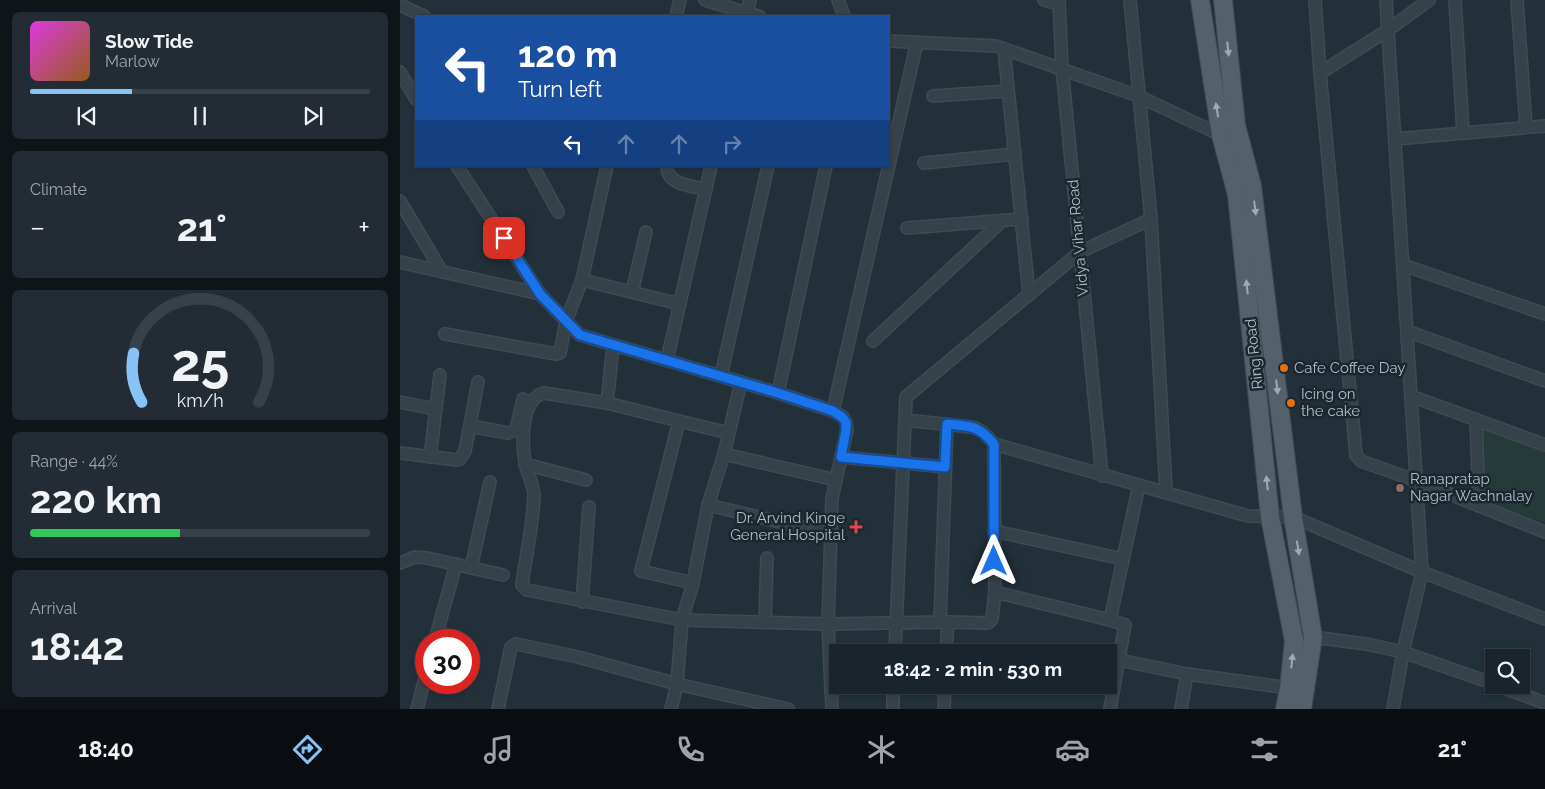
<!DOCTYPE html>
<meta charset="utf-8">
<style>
body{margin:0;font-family:Raleway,sans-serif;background:#232c34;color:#f1f3f6;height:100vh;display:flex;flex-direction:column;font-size:19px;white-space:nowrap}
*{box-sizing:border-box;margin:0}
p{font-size:16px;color:#9fa4a9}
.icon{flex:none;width:28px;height:28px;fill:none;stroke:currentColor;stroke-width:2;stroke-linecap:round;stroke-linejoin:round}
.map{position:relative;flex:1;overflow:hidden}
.sheet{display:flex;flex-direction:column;gap:12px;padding:12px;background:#0e1418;width:400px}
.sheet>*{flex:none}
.top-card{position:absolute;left:15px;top:15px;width:475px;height:152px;border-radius:0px;box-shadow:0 1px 4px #0004,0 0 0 1px #384148;background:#1a4fa0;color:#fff;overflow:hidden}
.tools{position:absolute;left:1085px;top:649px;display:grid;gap:10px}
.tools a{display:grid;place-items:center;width:45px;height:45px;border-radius:0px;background:#1a242c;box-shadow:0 1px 4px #0004,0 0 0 1px #384148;font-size:25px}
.speed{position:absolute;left:15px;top:629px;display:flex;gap:10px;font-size:25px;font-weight:700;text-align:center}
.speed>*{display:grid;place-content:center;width:65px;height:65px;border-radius:50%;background:#1a242c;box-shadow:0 1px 4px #0004,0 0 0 1px #384148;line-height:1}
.speed .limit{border:8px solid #d22;background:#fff;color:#111}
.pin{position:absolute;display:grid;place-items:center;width:42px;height:42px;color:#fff;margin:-21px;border-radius:10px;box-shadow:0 2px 8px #0006}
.me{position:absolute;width:55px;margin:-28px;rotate:0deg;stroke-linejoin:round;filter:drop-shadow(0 0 4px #0008)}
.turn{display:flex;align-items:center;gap:18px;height:105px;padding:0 20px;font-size:22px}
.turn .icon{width:65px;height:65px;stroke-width:2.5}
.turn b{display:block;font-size:35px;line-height:42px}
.lanes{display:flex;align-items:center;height:48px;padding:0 20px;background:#0003;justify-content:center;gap:25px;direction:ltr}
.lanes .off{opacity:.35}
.big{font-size:38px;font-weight:700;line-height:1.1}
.sheet .tile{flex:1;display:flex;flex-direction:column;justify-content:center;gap:8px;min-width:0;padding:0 18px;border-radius:8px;background:#232c34}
.sheet .dial{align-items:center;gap:0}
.dial svg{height:130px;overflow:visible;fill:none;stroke:#384148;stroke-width:7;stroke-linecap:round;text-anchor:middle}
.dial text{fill:#f1f3f6;stroke:none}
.song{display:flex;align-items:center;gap:15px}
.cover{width:60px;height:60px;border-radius:8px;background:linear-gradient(135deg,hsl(300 70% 55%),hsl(30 70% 35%))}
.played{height:5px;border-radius:2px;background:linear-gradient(90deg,#87c3f5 30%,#384148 30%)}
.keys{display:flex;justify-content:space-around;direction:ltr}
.heat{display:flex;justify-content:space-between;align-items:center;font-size:28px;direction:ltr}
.charge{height:8px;border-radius:4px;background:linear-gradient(90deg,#34c759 44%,#384148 0)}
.trip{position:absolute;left:429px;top:644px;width:288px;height:50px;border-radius:0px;background:#1a242c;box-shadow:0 1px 4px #0004,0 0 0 1px #384148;font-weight:700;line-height:50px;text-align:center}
.menu{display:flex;height:80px;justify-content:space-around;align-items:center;background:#0a0e12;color:#9fa4a9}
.menu .icon{width:35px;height:35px}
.menu .selected{color:#87c3f5}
.menu b{font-size:22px;color:#f1f3f6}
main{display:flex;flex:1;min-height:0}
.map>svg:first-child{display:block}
.park{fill:#243b3a}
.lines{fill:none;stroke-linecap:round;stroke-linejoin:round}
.street-casing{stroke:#3f4b53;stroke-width:14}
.primary-casing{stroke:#3f4b53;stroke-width:20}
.street{stroke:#36424a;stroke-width:11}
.primary{stroke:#54616a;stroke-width:18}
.oneway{fill:#9eabb4}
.route-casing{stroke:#114b97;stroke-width:12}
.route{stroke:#1a73e8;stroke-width:9}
.food-dot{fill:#e8710a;stroke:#1b272f;stroke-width:2}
.education-dot{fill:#8d6e63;stroke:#1b272f;stroke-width:2}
.health-dot{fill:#e0444e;stroke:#1b272f;stroke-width:2}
.labels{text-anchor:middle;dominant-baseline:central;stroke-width:5;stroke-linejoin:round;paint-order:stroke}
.street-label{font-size:15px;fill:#b1bdc6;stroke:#1b272f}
.poi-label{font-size:15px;fill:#b1bdc6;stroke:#1b272f;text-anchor:start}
</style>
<main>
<section class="sheet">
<div class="tile">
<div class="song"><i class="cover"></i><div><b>Slow Tide</b><p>Marlow</p></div></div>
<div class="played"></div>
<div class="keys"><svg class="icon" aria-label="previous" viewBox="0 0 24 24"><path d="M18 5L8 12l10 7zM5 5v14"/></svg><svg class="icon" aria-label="pause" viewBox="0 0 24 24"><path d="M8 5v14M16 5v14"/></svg><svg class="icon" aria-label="next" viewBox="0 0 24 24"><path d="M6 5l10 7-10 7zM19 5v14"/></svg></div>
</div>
<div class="tile"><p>Climate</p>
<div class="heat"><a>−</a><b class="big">21°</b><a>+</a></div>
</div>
<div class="tile dial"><svg viewBox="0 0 100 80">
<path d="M14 69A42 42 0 1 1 86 69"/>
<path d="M14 69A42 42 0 0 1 9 39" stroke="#87c3f5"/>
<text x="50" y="56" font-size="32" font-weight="700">25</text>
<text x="50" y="72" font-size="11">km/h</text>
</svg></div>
<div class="tile"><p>Range · 44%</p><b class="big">220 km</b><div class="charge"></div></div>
<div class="tile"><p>Arrival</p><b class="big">18:42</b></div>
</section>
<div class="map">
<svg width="1145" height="709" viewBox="0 0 1145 709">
<rect width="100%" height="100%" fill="#22303a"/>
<!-- park -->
<path class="park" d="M1080 426 1145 449V523L1086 503Z"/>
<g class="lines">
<defs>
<g id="street">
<path d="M305 0 347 13 350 0"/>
<path d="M438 0 444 16"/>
<path d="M644 0 659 4"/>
<path d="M659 0 662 68 702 476"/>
<path d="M730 0 751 219 766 491"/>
<path d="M915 0 920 73 956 455 961 461 1017 481 1145 532"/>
<path d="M986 0 1022 572 1003 652 993 709"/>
<path d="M1055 0 1063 133"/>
<path d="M1117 0 1126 127"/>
<path d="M0 5 24 16"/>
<path d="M276 16 280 0"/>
<path d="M346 16 347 13 359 16"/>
<path d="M489 41 596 46 738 96 821 135"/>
<path d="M604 49 629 295"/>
<path d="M0 72 16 99"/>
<path d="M920 73 988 30 1029 0"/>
<path d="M533 96 608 91"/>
<path d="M995 139 1145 126"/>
<path d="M524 163 615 154"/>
<path d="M57 166 140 294 180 335 378 393 433 411 443 417 446 422 447 430 432 498 428 624 432 709"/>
<path d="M133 166 158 212"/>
<path d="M267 166C267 185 291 186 306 189"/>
<path d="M0 201 42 272"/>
<path d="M751 219 680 252 506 397 505 420 571 427C582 429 587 436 594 444L848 516 893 517 1022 572 1145 619"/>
<path d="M507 228 622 219"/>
<path d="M0 262 140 294"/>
<path d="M1003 265 1145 314"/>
<path d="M182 280 207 166"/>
<path d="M232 292 246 232"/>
<path d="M1007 331 1145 381"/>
<path d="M45 334 156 354 160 353 166 321 182 280 280 304"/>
<path d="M473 341 603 220"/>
<path d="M267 360 311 166"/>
<path d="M321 376 368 166"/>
<path d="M341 382 324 454 436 480"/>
<path d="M378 393 426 166"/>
<path d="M1011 396 1145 445"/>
<path d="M0 402 35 409"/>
<path d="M207 403 213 345"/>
<path d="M433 411 517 42"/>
<path d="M1076 419 1079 506"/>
<path d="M279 421 329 433"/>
<path d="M70 426 108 433 116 430 123 399"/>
<path d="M0 453 57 460 60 459 65 451 78 382"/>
<path d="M324 454 308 505 293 583 282 620 277 684 388 709"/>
<path d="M30 457 40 375"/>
<path d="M441 457 545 467"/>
<path d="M125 464 186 480"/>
<path d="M308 505 431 534"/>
<path d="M594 531 723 559"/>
<path d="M0 563 15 557 27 558 103 575"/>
<path d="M71 568 90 482"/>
<path d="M293 583 241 571 279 421 207 403 144 393C120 399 122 444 125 462 127 474 134 485 134 496 133 525 126 555 122 585L127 590 282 620 428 624 548 622 588 623 592 619 595 592 594 444"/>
<path d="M595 592 710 620"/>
<path d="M182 602 189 507"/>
<path d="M365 622 367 558"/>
<path d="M540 622 547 424"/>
<path d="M913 637 966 644 1003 652 1094 684"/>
<path d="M35 640 56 564"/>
<path d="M495 652 505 420"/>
<path d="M546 652 548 622"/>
<path d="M719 660 787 674 889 688"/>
<path d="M1096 685 1145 703"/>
<path d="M17 709 26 674"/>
<path d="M98 709 111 647 116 644 178 657 277 684 271 709"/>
<path d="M493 709V685"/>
<path d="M544 709 545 685"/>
<path d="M710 709 725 625 710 620 739 485"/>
<path d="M781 709 787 674"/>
</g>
<g id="primary">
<path d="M800 0 821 135 837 195 870 517 894 641 889 688 885 709"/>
<path d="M823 0 836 125 852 186 893 517 913 637 902 709"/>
</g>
</defs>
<!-- street casing -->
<use href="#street" class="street-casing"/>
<!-- primary casing -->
<use href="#primary" class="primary-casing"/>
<!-- street -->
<use href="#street" class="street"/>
<!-- primary -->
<use href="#primary" class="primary"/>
</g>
<!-- one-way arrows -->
<defs><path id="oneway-solid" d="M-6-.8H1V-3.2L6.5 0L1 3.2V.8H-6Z" transform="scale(1.25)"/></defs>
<g class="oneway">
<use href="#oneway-solid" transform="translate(828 49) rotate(84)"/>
<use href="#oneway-solid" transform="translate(817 110) rotate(-99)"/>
<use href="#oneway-solid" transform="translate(855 208) rotate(83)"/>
<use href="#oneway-solid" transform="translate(847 287) rotate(-96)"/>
<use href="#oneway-solid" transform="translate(877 387) rotate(83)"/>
<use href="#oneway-solid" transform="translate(867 483) rotate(-96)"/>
<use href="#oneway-solid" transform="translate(898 548) rotate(81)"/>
<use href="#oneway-solid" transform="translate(892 661) rotate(-84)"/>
</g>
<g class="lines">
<defs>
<path id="route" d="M104 238 140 294 180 335 378 393 433 411 442 417 446 422V430L441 457 545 467 547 424C570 426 578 425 594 444V561"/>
</defs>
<!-- route casing -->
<use href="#route" class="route-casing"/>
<!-- route -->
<use href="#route" class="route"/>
</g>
<!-- markers -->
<g class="food-dot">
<circle cx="884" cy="368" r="5"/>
<circle cx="891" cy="403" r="5"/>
</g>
<circle class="education-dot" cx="1000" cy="488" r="5"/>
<path class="health-dot" d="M453.5 519.5h5v5h5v5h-5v5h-5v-5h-5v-5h5z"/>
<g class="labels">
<!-- street labels -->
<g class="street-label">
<text transform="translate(678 238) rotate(-95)">Vidya Vihar Road</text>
<text transform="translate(854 354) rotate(-96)">Ring Road</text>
</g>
<!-- poi labels -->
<g class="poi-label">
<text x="894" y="368">Cafe Coffee Day</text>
<text x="901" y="394">Icing on<tspan x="901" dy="17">the cake</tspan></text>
<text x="1010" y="479">Ranapratap<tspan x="1010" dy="17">Nagar Wachnalay</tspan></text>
<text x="445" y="518" text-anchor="end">Dr. Arvind Kinge<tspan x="445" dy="17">General Hospital</tspan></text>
</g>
</g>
</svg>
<div class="tools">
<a><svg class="icon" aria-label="search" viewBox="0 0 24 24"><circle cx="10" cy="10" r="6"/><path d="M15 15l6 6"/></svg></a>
</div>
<div class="speed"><div class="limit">30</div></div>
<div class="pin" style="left:104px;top:238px;background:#d93025"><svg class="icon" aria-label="arrive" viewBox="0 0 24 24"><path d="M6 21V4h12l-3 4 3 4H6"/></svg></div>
<svg class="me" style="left:594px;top:561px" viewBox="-20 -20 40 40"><path d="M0-17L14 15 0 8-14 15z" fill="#1a73e8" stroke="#fff" stroke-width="4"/></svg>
<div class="trip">18:42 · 2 min · 530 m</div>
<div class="top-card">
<div class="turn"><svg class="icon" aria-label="left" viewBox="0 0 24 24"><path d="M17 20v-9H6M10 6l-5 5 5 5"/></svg><div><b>120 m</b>Turn left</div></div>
<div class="lanes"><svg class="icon" aria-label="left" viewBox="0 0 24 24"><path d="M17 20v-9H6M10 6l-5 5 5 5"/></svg><svg class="icon off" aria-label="ahead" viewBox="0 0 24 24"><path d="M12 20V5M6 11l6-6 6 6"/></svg><svg class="icon off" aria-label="ahead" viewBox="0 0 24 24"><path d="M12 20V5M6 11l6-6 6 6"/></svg><svg class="icon off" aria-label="right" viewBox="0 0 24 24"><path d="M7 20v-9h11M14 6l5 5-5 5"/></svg></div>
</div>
</div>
</main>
<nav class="menu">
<b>18:40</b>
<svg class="icon selected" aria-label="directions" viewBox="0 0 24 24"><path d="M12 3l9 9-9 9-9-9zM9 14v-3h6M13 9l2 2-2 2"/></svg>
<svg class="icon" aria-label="music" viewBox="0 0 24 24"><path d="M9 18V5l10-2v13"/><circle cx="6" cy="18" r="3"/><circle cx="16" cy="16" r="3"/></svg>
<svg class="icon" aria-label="phone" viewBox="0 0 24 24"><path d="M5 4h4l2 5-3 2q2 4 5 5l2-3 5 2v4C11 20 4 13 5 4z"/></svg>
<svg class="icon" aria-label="climate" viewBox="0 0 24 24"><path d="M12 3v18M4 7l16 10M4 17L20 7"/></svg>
<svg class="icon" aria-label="car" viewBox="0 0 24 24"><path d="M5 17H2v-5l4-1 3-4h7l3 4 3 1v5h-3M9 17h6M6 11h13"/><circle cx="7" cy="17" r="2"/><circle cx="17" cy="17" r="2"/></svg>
<svg class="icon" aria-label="filters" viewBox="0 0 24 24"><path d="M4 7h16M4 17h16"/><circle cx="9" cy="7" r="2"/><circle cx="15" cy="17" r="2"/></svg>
<b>21°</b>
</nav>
